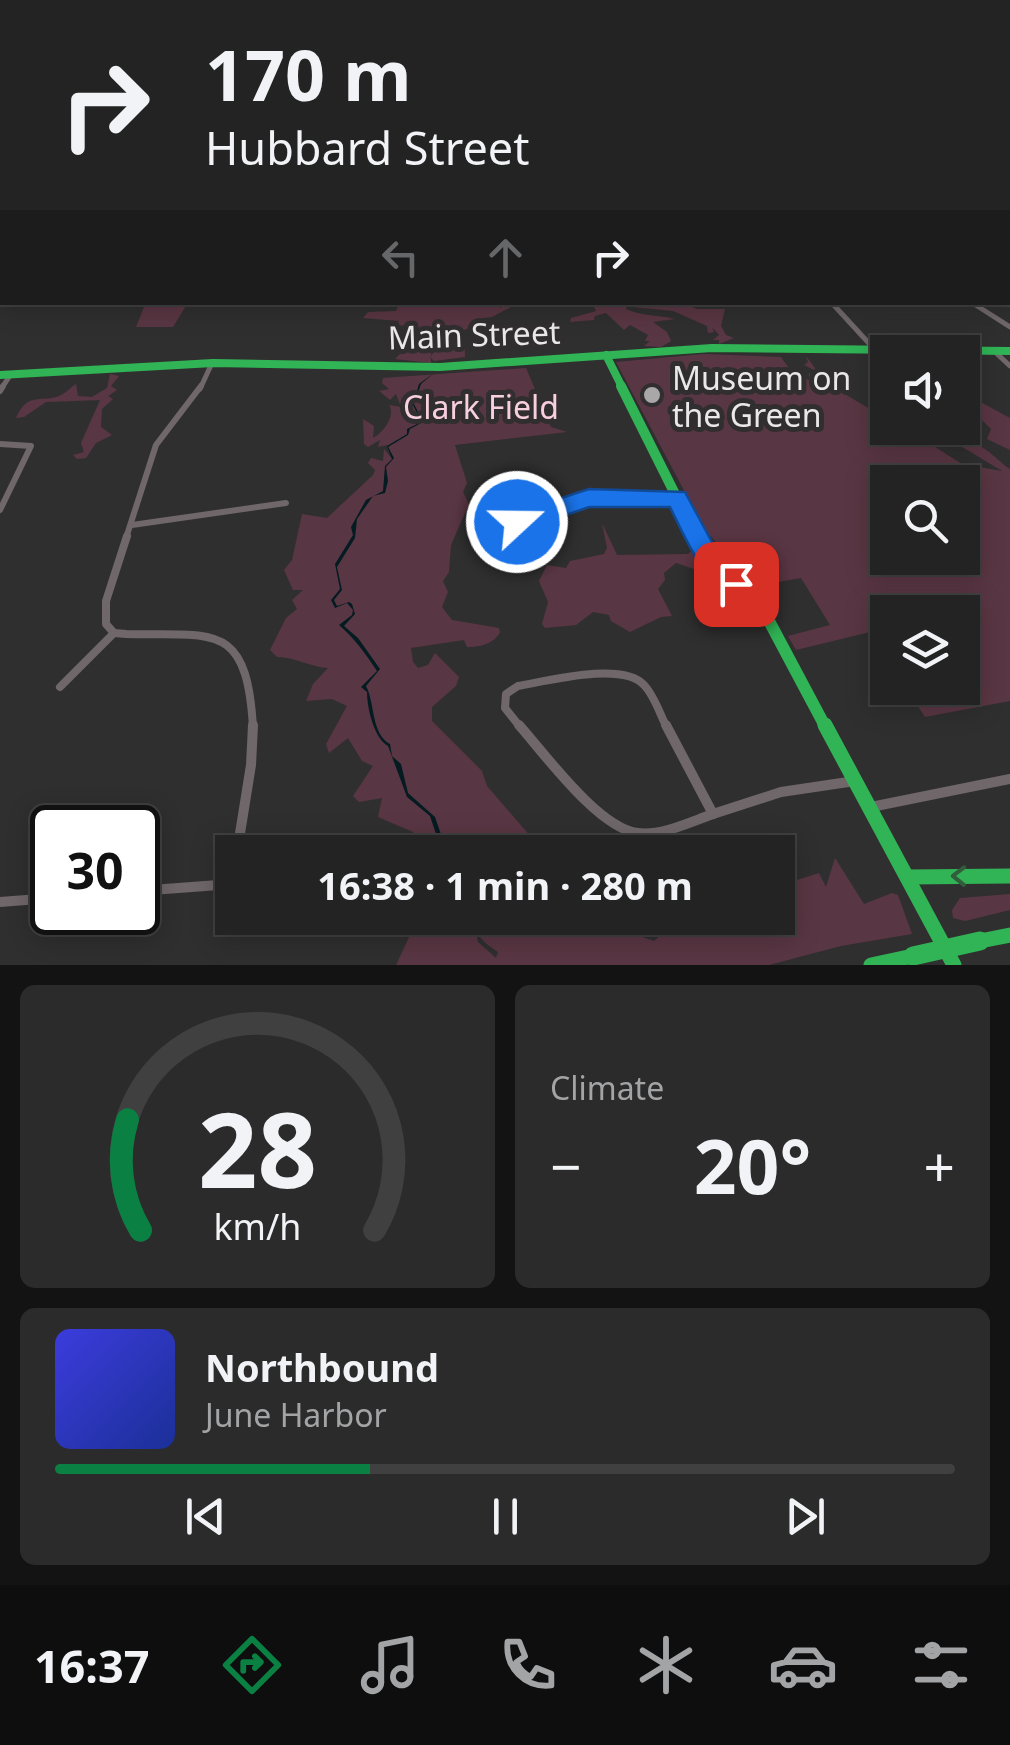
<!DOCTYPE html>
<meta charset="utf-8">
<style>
body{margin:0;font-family:"Noto Sans",sans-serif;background:#2c2b2b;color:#f1f3f6;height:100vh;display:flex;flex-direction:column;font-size:38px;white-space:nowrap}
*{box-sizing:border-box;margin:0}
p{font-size:32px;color:#a3a4a6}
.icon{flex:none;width:55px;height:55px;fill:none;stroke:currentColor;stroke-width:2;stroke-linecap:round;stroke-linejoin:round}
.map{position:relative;height:965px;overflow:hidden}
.sheet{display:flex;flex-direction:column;gap:20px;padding:20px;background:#141313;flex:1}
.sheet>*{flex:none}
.top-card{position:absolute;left:0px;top:0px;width:1010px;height:305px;box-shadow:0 5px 25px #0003,0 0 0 2px #414041;background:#242323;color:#f1f3f6;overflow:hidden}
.buttons{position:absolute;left:870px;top:335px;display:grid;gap:20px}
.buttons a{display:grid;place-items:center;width:110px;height:110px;border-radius:0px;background:#242323;box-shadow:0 5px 25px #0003,0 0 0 2px #414041;font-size:50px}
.speed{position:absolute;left:30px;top:805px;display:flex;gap:20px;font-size:50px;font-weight:700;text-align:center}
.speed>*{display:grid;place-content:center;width:130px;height:130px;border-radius:50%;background:#242323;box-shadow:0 5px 25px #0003,0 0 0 2px #414041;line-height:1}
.speed .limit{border:5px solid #111;border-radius:15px;background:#fff;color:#111}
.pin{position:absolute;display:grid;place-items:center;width:85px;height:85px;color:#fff;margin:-42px;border-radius:20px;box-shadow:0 5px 15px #0006}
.me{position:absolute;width:110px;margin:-55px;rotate:69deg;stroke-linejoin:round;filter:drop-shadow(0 0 8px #0008)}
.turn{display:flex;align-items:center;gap:35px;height:210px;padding:0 40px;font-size:45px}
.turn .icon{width:130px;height:130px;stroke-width:2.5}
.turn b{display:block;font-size:70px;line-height:85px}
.lanes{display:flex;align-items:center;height:95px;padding:0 40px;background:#0003;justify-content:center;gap:50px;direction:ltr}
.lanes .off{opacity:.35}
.big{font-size:75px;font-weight:700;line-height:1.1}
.sheet .widget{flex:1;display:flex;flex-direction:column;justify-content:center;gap:15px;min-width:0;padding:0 35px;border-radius:15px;background:#2c2b2b}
.sheet .dial{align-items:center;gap:0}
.dial svg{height:260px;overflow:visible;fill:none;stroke:#414041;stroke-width:7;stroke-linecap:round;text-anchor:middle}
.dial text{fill:#f1f3f6;stroke:none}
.song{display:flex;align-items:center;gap:30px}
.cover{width:120px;height:120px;border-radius:15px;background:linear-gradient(135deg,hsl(240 70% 55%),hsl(230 70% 35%))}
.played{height:10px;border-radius:5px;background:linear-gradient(90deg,#0b8043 35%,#414041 35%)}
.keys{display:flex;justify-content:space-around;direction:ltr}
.heat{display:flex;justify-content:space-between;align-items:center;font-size:55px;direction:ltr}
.sheet .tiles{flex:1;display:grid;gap:20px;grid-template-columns:1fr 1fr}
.widget:last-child{grid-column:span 2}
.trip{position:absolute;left:215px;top:835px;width:580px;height:100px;border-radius:0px;background:#242323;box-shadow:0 5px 25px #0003,0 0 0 2px #414041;font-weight:700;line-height:100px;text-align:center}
.tab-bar{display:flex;height:160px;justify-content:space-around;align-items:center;background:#0e0e0e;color:#a3a4a6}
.tab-bar .icon{width:70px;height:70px}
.tab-bar .on{color:#0b8043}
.tab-bar b{font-size:45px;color:#f1f3f6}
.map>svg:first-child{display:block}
.green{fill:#593643;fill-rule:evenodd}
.water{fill:#041b21}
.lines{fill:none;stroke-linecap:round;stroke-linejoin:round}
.street-far3{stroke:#6f676a;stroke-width:5}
.street-far2{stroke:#6f676a;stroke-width:6}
.street-far1{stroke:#6f676a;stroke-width:8}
.street{stroke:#6f676a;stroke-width:10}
.fast-far3{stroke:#30b455;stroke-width:8}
.fast-far2{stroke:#30b455;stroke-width:10}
.fast-far1{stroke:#30b455;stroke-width:12}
.fast{stroke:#30b455;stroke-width:15}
.fast-bridge{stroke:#30b455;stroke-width:19}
.oneway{stroke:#315d3c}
.route{fill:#1a73e8;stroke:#114b97;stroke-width:2.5}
.poi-dot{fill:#a9a7a8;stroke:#312e2f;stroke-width:4}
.labels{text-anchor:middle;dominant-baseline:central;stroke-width:10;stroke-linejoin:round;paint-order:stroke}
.street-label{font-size:32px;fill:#eae8e9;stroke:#312e2f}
.poi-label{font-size:32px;fill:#eae8e9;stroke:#312e2f;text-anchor:start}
.park-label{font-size:32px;fill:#f8cfde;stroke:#312e2f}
</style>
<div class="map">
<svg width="1010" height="965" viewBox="0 0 1010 965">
<rect width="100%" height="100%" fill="#302f2f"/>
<!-- green -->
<g class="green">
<path d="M146 302H216V303L187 304 173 327H136Z"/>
<path d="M592 302 628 303 626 309C641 316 660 315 675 319L653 322 667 332 671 341 661 347 644 346 650 341H645L648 335 630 325 624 330 606 313 595 316 594 320 570 322 571 318 596 311Z"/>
<path d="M678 302 697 309H725L721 326 726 335 734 338 719 344V340H713L719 335 712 327 714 332 708 333 707 326 673 311 633 307 634 303Z"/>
<path d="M400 303H496L500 308 507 303 511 307 492 317 483 318 494 329 476 336 475 326 464 330 465 357 434 361 430 357 434 352 431 345V363L395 359 404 350 403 337 420 332 411 326 396 325 399 321 363 318 368 312 396 311Z"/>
<path d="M703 354 781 357 793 374 809 380V373L818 379 814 370 804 365 808 362 806 356 826 383 887 419 888 428H905L962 464 1002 471 959 445C981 437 994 459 1010 469V701L925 717 906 688H962V612H888L887 659 870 632 796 650 788 636 830 625 801 578 760 585 754 575 727 555 705 530 616 362ZM888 482H962V558H888Z"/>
<path d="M526 368 551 427 567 432 455 445 467 483 463 492 469 504 451 545 449 572 443 581 448 592 442 607 452 620 499 628 500 632C494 644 480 647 467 647L464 640 411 648 413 662 418 668 428 665 435 653 459 677 456 686 432 707V721L482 771 487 786 544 852H415L413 832 378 817 382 798 359 802 353 796 373 766 362 761 348 738 329 753 326 744 347 706 332 699 306 701 313 684 328 668C309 667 296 657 277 657L270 650 286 618 297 609 292 600 303 590H293L284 570 292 560 302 514 327 518 373 475 375 470 368 463 371 458 383 461 384 449 393 460 388 445 378 447 380 440 368 447 364 444 363 419 374 426 373 438C384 432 396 415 389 405L401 407 396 394 390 400 379 391 389 389 382 383 383 378Z"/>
<path d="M110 374 119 376 111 386 117 390 108 396 113 399 102 409 101 427 112 435 96 443 86 458 77 459 73 455 84 452 81 443 100 400 46 402 24 417 16 418C28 390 43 404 61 395 67 392 71 387 76 384L78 396 92 397 107 388Z"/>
<path d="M962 392 1010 418V450L987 439 991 429 966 404Z"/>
<path d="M602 523 617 555 688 554 694 549 700 563 694 569 676 563 664 573 665 580 658 589 672 616 661 617 630 632 611 621 609 615 593 612 576 625 545 628 542 624 548 602 539 581 547 565 566 568 570 561 604 554 607 548Z"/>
<path d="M835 858 864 904 892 893 898 895 912 934 841 946 769 965H396L411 933H429L435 918H473L478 942 496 958 498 952C484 942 474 937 478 918H632L634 934 654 941 673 924 699 930 749 918H778V886L819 873 826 887Z"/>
<path d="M1010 894V910L965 921 953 918 952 910 960 898Z"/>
</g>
<!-- water -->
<path class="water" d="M434 373 421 384 414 404 423 422 410 429 408 435 388 447 394 458 386 467 388 481 385 493 373 496 357 519 355 538 337 567 342 590 334 600 337 606 349 602 352 604 355 614 344 626 358 638 380 669 366 686C375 702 371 734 390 744L392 756 401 764 408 793 435 817 447 852H442L430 816 407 797 388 746C374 738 367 708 367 692L361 687 377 671C365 653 355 639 339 625L352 615 353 610 347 603 335 608 331 600 340 589 335 564 353 535 351 527 366 500 383 491 385 466 392 459 387 446 407 434V429L421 422 413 405 419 384Z"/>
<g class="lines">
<!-- street-far3 -->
<g class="street-far3">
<path d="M831 302 876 351"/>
<path d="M971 302 1010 327"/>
<path d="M994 351 1010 366"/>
<path d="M1 389 11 374"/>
<path d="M200 389 212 363"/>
</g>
<!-- street-far2 -->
<g class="street-far2">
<path d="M0 391 3 386"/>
<path d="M0 444 31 446 0 510"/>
<path d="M517 522 589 498H677"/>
<path d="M132 525 286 503"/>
<path d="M126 538 156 445 201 386"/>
</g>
<!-- street-far1 -->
<g class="street-far1">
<path d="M127 536 106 601V624L114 633 126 634C213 636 247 620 253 728"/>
<path d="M60 687 114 633"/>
<path d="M521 728 505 708 506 694 518 686C547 681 623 661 644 685 654 695 660 714 667 728"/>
</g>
<!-- street -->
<g class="street">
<path d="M519 725C544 753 599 829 638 833 662 836 690 822 713 814"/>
<path d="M666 725 713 814"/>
<path d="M871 807 1010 779"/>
<path d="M713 814 781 792 855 781"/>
<path d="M237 852 251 765 253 725"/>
<path d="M138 891 232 884"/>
<path d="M0 902 52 898"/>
</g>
<!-- fast-far3 -->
<g class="fast-far3">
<path d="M606 355 623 389"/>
<path d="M0 375 213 363 440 367 712 348 1010 351"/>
</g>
<!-- fast-far2 -->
<path class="fast-far2" d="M621 386 697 538"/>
<!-- fast-far1 -->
<path class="fast-far1" d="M696 536 768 619 826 728"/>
<!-- fast -->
<g class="fast">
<path d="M825 725 954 965"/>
<path d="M908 877 1010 876"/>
<path d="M980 941 1010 935"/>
<path d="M871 965 913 956"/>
</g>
<!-- fast-bridge -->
<path class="fast-bridge" d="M913 956 980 941"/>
</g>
<!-- one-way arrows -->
<defs><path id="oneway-chevron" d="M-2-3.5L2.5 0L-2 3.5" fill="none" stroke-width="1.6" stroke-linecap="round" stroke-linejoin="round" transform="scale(2.5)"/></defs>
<use class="oneway" href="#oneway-chevron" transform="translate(959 876) rotate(-179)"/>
<!-- sky -->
<linearGradient id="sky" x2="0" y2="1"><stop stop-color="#1a1a1a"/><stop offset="0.43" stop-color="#484d58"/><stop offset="1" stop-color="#484d58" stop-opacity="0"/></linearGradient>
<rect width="1010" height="235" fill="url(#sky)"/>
<!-- route -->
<path class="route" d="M589 489 685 492 712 542 750 584 746 592 736 595C703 583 685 537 670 507H589L517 532 509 529 505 522 509 515Z"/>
<!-- markers -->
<circle class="poi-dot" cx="652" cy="395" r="10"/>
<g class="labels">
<!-- street labels -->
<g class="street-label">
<text transform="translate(474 334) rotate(-2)">Main Street</text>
</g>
<!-- poi labels -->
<g class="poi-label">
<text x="672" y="377">Museum on<tspan x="672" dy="37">the Green</tspan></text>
</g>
<!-- park labels -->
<g class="park-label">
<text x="481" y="406">Clark Field</text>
</g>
</g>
</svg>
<div class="buttons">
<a><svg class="icon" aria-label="sound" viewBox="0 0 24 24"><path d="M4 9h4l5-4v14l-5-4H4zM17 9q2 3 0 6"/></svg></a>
<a><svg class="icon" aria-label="search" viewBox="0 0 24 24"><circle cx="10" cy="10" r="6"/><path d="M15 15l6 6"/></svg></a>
<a><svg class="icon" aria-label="layers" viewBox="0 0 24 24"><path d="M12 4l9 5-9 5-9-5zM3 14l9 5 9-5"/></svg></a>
</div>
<div class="speed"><div class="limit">30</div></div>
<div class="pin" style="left:736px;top:584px;background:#d93025"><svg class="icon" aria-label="arrive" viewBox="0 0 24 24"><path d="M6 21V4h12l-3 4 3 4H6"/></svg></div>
<svg class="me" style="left:517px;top:522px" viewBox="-20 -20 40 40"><circle r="17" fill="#1a73e8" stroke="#fff" stroke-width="3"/><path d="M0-11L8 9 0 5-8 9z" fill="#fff"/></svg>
<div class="trip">16:38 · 1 min · 280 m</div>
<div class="top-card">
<div class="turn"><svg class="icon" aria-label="right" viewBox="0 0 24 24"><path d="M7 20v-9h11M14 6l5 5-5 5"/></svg><div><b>170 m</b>Hubbard Street</div></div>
<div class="lanes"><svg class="icon off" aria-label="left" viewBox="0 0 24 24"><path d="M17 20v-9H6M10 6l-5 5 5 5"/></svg><svg class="icon off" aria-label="ahead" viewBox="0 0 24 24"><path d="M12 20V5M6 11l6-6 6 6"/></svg><svg class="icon" aria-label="right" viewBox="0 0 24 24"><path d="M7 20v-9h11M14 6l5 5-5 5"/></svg></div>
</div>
</div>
<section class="sheet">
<div class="tiles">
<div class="widget dial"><svg viewBox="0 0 100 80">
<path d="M14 69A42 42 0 1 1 86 69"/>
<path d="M14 69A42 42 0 0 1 10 35" stroke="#0b8043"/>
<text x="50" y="56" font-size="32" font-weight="700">28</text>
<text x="50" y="72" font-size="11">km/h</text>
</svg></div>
<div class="widget"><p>Climate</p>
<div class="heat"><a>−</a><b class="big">20°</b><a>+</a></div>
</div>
<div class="widget">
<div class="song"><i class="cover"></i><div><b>Northbound</b><p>June Harbor</p></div></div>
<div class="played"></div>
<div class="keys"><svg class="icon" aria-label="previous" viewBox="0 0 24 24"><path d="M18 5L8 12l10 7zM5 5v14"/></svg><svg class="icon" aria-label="pause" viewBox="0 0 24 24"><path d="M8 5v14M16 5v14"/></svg><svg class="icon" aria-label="next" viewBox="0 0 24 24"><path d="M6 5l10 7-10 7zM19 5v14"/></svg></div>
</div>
</div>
</section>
<nav class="tab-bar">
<b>16:37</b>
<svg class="icon on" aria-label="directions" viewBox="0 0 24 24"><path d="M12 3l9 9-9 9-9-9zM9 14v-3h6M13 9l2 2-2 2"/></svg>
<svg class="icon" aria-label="music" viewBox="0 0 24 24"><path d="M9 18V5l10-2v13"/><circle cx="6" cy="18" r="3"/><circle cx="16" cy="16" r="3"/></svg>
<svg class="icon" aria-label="phone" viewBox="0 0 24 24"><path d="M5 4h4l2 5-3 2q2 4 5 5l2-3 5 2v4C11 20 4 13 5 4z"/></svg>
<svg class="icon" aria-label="climate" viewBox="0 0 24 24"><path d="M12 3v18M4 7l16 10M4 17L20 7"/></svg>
<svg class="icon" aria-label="car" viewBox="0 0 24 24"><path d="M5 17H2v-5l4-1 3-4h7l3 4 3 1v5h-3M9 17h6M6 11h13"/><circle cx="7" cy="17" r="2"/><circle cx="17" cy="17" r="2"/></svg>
<svg class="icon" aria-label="filters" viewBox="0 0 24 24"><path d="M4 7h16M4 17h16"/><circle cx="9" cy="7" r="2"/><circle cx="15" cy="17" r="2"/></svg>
</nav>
